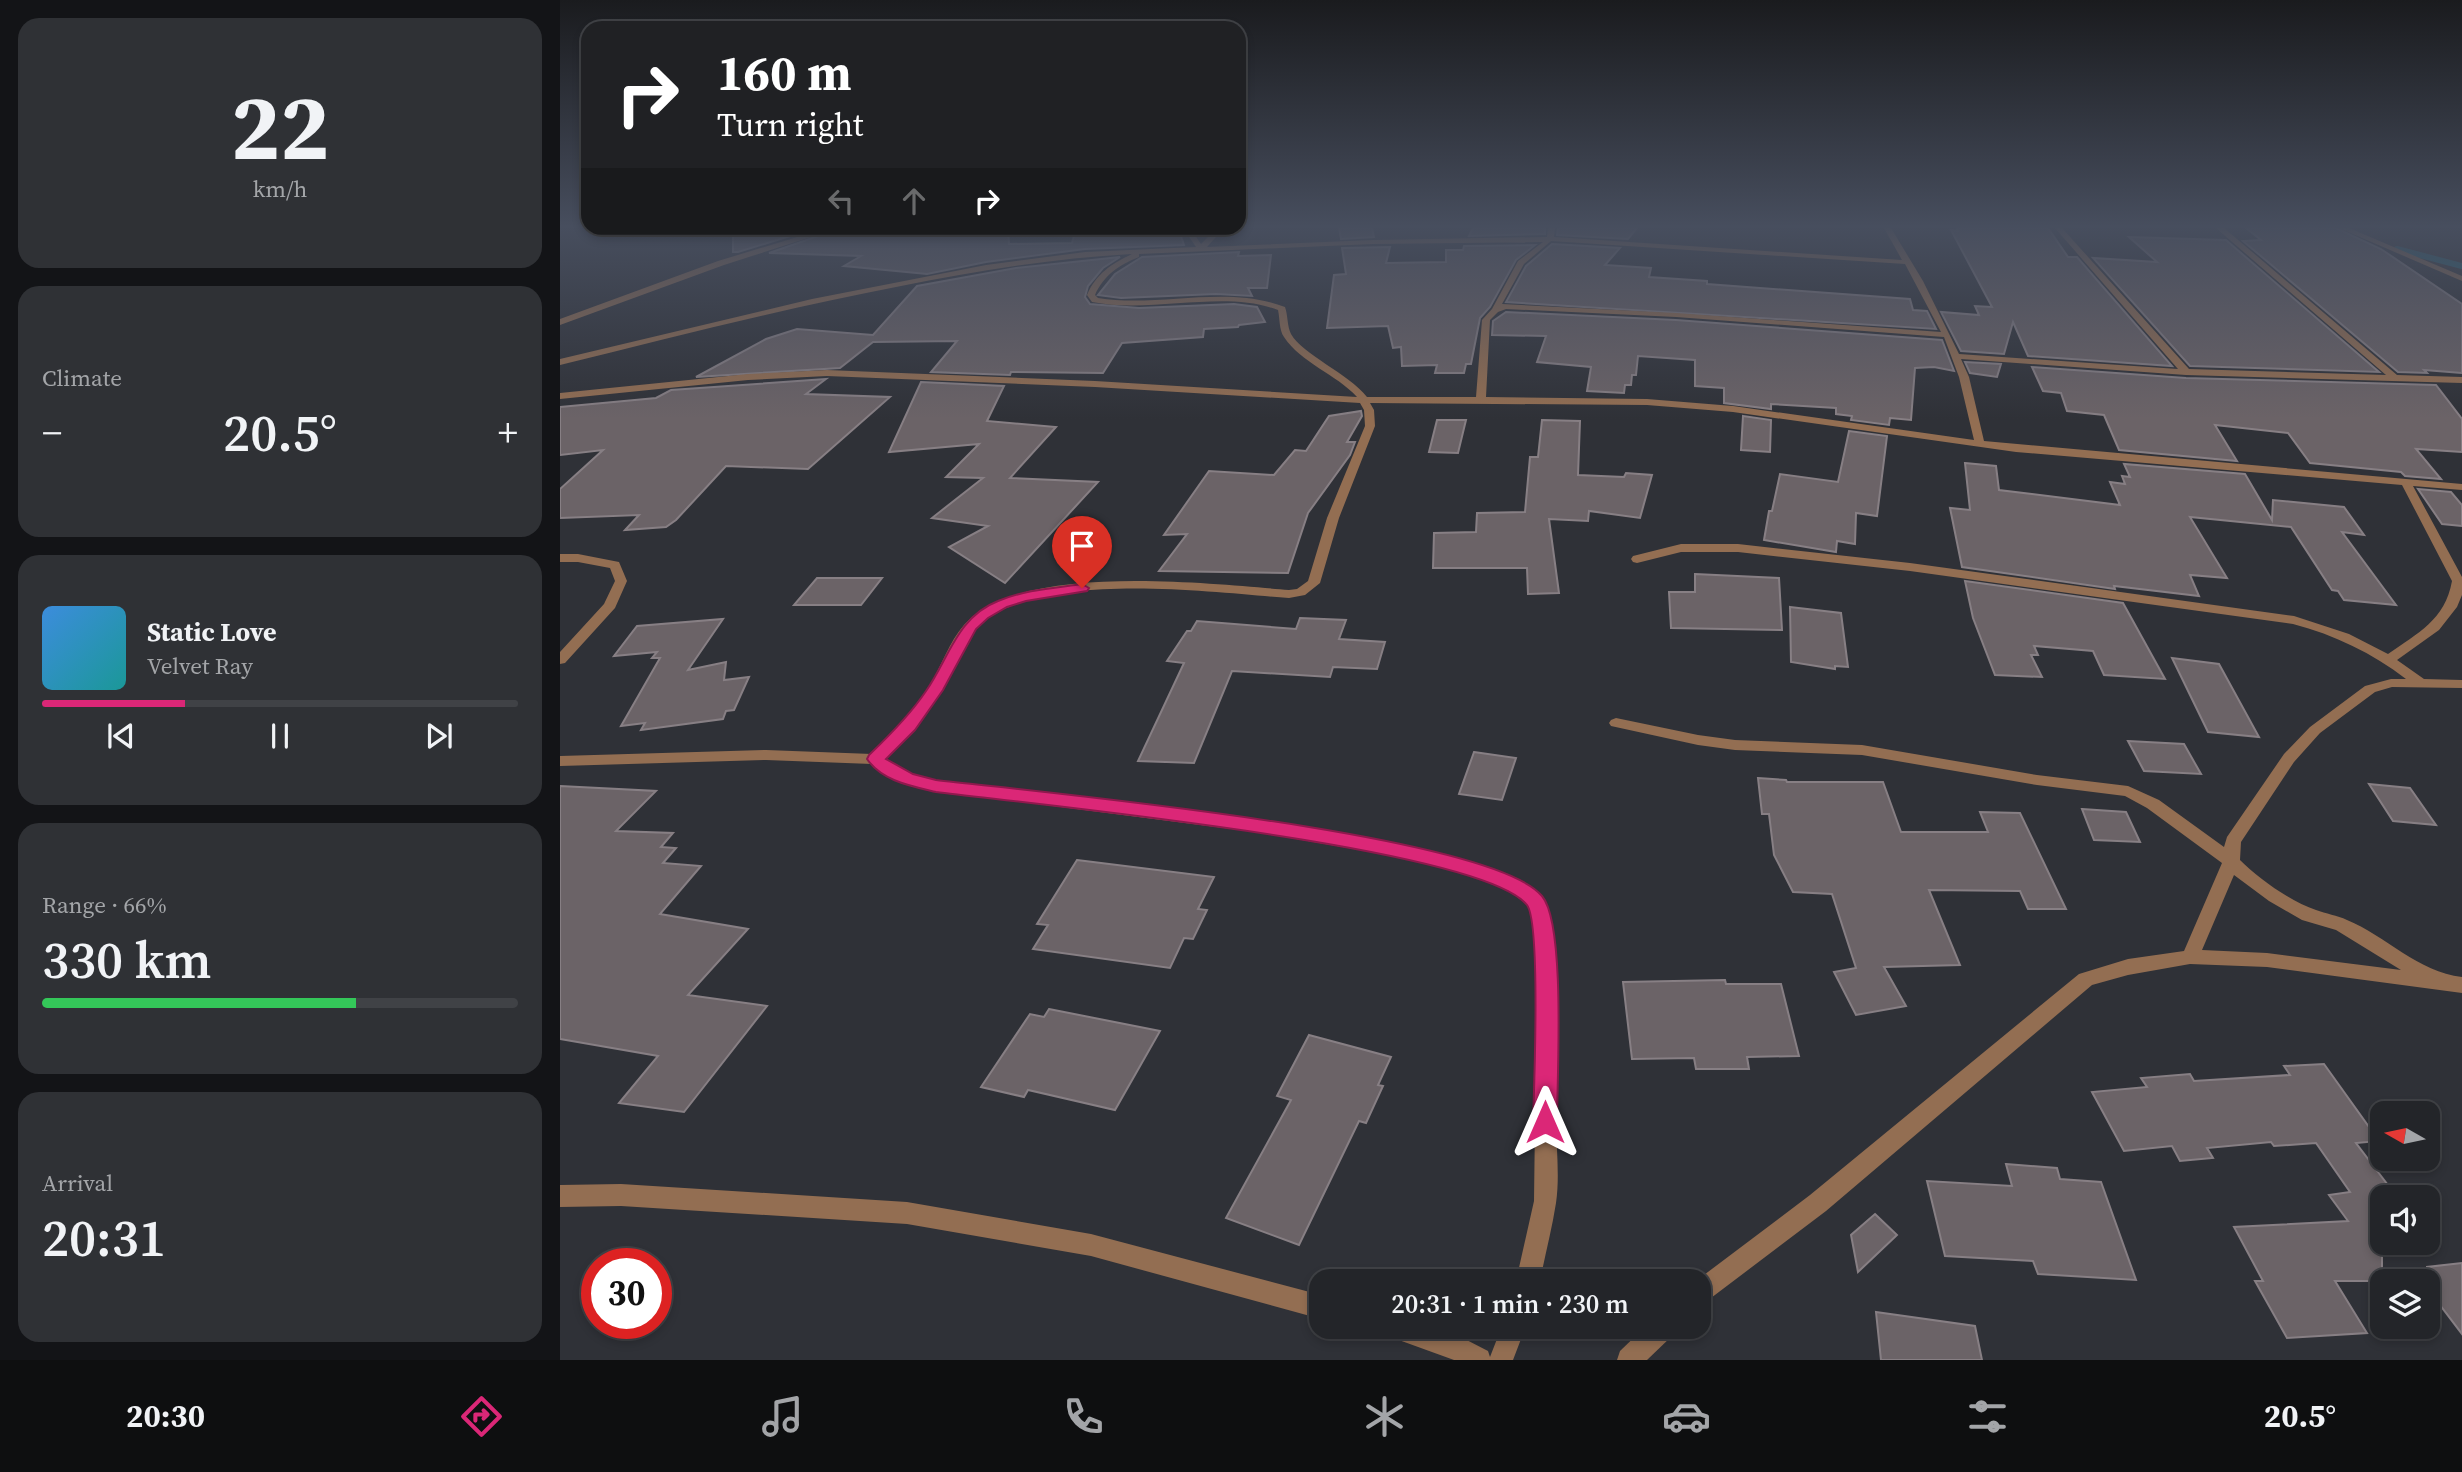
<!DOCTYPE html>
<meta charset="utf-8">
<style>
body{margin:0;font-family:"Source Serif 4",serif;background:#2f3135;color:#f1f3f6;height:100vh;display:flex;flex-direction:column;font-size:26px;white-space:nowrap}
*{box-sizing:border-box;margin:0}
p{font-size:23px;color:#a3a5a8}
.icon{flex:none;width:38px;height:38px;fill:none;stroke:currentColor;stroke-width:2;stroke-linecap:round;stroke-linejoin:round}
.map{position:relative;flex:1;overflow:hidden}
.drawer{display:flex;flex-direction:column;gap:18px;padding:18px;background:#131417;width:560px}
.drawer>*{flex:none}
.banner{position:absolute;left:21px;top:21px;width:665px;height:214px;border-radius:21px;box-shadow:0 4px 10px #0003,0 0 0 2px #404246;background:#202124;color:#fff;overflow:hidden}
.needle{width:46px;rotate:279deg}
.tools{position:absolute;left:1810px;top:1101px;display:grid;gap:14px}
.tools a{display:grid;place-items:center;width:70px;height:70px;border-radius:14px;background:#232529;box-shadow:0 4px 10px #0003,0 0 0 2px #404246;font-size:35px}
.speed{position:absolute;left:21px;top:1248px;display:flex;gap:14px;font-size:35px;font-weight:700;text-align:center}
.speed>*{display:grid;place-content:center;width:91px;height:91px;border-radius:50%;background:#232529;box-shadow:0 4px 10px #0003,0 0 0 2px #404246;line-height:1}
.speed .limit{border:10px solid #d22;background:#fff;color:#111}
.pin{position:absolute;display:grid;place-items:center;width:60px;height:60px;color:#fff;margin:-72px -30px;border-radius:50% 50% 50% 0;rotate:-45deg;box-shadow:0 0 7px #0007}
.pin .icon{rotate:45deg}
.me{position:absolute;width:77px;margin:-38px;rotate:0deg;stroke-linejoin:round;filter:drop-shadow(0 0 5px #0008)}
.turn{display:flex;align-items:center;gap:24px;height:147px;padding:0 21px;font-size:32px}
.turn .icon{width:91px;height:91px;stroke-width:2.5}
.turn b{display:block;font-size:49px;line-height:60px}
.lanes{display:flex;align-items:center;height:66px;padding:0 21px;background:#0003;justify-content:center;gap:35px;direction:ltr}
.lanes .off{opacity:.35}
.big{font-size:52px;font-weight:600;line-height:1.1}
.drawer .tile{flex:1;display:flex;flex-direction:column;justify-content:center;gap:10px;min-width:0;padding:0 24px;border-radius:21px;background:#2f3135}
.drawer .dial{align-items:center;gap:0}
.dial b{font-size:91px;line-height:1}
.song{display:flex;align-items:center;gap:21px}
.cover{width:84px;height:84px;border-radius:10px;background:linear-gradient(135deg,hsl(210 70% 55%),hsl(180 70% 35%))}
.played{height:7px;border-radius:4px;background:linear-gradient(90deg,#db2777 30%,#404246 30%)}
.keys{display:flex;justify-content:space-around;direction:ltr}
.heat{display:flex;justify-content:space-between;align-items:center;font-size:38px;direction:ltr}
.charge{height:10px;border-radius:5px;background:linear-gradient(90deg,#34c759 66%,#404246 0)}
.trip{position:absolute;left:749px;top:1269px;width:402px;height:70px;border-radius:21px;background:#232529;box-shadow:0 4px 10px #0003,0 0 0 2px #404246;font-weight:600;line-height:70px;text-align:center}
.tab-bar{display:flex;height:112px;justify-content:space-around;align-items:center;background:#0e0f10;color:#a3a5a8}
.tab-bar .icon{width:49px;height:49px}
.tab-bar .active{color:#db2777}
.tab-bar b{font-size:32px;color:#f1f3f6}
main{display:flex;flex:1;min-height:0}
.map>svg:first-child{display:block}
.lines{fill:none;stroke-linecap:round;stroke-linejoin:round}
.stream{stroke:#1d687c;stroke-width:6}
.building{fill:#6b6367;stroke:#877f84;stroke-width:2}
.street{fill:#936e52;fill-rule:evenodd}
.route{fill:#db2777;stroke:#8e194d;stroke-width:2}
</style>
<main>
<section class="drawer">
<div class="tile dial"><b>22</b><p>km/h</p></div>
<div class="tile"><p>Climate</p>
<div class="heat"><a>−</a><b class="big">20.5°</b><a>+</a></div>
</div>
<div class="tile">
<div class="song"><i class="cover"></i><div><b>Static Love</b><p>Velvet Ray</p></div></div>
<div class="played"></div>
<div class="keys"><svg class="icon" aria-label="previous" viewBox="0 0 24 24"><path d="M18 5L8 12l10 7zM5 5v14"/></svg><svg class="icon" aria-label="pause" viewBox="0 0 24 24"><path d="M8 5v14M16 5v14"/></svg><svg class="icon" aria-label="next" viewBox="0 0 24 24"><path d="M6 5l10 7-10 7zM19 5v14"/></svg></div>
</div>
<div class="tile"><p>Range · 66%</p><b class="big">330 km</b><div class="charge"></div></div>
<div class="tile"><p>Arrival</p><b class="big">20:31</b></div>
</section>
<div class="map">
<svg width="1902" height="1360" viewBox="0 0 1902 1360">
<rect width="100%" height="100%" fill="#2f3137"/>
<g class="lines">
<!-- stream -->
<path class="stream" d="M1837 249 1902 266"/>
</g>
<!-- building -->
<g class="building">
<path d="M173 228H256L178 252H173Z"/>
<path d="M281 228H448L449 244 512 243 514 236 547 234 548 228H618L624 245 525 249 426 262 367 274 284 266 301 256 209 253Z"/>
<path d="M779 228H812L814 237 781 239Z"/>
<path d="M913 228H985V234L909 236Z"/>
<path d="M998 228H1077L1068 239 997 235Z"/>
<path d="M1397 228H1488L1508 257H1517L1612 366 1468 356 1453 322 1444 354 1401 351 1381 312 1419 315 1415 306 1432 307 1391 230 1398 231Z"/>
<path d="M1686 228H1776L1821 249 1902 304V373L1864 370 1867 373 1838 372 1683 241 1701 240Z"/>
<path d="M1569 237 1666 240 1819 372 1630 366 1533 258 1597 262Z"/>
<path d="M992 244 1060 248 1045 265 1091 268 1089 277 1147 281V284L1350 299 1353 310 1367 311 1376 329 946 302 966 266Z"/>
<path d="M975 245 956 260 930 307 920 318 911 364H906L904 373H875L877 365 842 366 841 347 833 348 828 326 767 328 774 275 786 274 782 248 830 247 826 263 886 262V250H903L904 246Z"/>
<path d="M679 252 678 256 711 255 707 288H688L692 296 656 294 561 298 538 295 555 274 582 257Z"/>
<path d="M560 257 543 268 528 286 525 297 530 304 579 308 674 304 697 307 705 322 679 325 678 327 644 329 643 337 562 343 543 373 451 372 450 375 371 372 397 341 313 342 280 368 136 377 206 339 237 329 313 335 357 286 456 268Z"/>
<path d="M946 312 1116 320 1382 340 1394 371 1374 367 1355 368 1351 420 1330 418 1329 425 1291 420 1292 416 1276 414V408L1211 404V409L1164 403V388L1135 386V360L1078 356 1076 375H1072L1071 385H1065L1064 393 1027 391 1031 367 977 362 986 336 932 335 933 321Z"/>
<path d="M1405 362 1441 364 1437 377 1410 373Z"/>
<path d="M1472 367 1626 378 1876 385 1902 419V452L1856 449 1881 479 1845 476 1841 472 1750 463 1728 433 1655 425 1677 461 1559 450 1544 415 1507 411 1501 393 1483 391Z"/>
<path d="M266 379 246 394 330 397 248 469 166 466 116 520 106 527 65 530 79 515 0 518V489L43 450 0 455V407L96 398 111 390Z"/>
<path d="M361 382 444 386 427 421 496 427 450 478 538 482 445 583 389 547 428 526 372 518 423 478 386 477 419 444 329 452Z"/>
<path d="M801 411 802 416 787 442H795L790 455 748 513 728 573 599 571 627 534 604 535 649 471 714 475 735 450 746 451 769 416Z"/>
<path d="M1183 416 1211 420 1210 452 1181 450Z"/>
<path d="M877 420H906L898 453 869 452Z"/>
<path d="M982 420 1020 421 1018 475 1064 477 1066 473 1092 475 1080 518 1029 511 1028 521 989 519 999 593 968 594 967 568H873L874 533 916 532 917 513 965 512 970 457H978Z"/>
<path d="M1289 431 1327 436 1317 516 1296 513 1295 544 1277 541 1276 552 1204 540 1209 511H1212L1220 474 1278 482Z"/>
<path d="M1405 463 1436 466 1439 490 1560 505 1550 482 1565 484 1562 476 1570 477 1564 464 1685 474 1712 520 1713 500 1784 507 1804 535 1782 532 1836 605 1784 600 1778 591 1772 590 1731 527 1630 517 1667 578 1630 575 1639 596 1554 586 1555 589 1402 567 1390 508 1410 510Z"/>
<path d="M1858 489 1891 492 1902 505V526L1882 524Z"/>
<path d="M1135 574 1219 578 1222 630 1111 628 1109 592H1135Z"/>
<path d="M257 578H322L301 605H234Z"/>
<path d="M1405 581 1563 603 1605 679 1544 675 1533 651 1474 646 1478 655H1471L1482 677 1435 675 1413 618Z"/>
<path d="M1230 607 1281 613 1288 667 1275 666V669L1231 662Z"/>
<path d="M740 618 786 620 779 639 825 642 817 669 773 667 770 677 672 671 634 763 578 761 624 663 607 661 627 631H631L637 621 736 629Z"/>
<path d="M163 619 128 670 166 662 164 680 189 677 174 710 166 711 163 719 81 730 85 723 61 726 100 658H92L97 652 54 656 77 626Z"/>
<path d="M1612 658 1659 664 1699 737 1648 732Z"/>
<path d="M1568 741 1624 744 1641 774 1584 771Z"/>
<path d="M914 752 956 758 942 800 899 794Z"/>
<path d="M1198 778 1226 780 1227 782H1323L1341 832H1428L1420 812 1460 813 1506 909H1468L1460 891 1369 890 1400 965 1324 967 1346 1006 1296 1015 1274 972 1296 968 1272 894 1233 892 1214 855 1209 814H1202Z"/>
<path d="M1809 784 1850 788 1876 825 1833 821Z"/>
<path d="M0 786 96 791 56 831 113 833 101 847 116 848 103 863 141 866 100 914 188 929 128 995 207 1006 124 1112 59 1103 98 1056 0 1039Z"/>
<path d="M1522 809 1566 812 1580 842 1534 840Z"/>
<path d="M517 860 654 877 638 909 647 910 633 939 624 938 610 968 473 949 488 925 477 924Z"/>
<path d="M1165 980 1166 984H1221L1239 1056 1187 1057 1189 1069H1136L1134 1058 1072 1059 1063 982Z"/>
<path d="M489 1009 600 1031 555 1110 468 1090 464 1097 421 1087 470 1014 484 1017Z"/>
<path d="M749 1035 831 1057 818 1085 823 1086 806 1123 799 1121 739 1245 666 1218 731 1100 717 1096Z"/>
<path d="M1764 1064 1819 1141 1796 1143 1837 1197H1822V1281H1775L1807 1333 1727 1338 1695 1281H1703L1674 1227 1788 1221 1769 1195 1790 1192 1756 1143 1714 1146 1711 1142 1647 1148 1653 1158 1620 1161 1612 1146 1564 1151 1532 1092 1587 1087 1581 1078 1630 1074 1634 1081 1730 1075 1724 1066Z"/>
<path d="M1446 1164 1497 1168 1500 1179 1541 1182 1576 1280 1478 1274 1473 1261 1385 1256 1367 1181 1452 1186Z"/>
<path d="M1315 1214 1337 1235 1298 1272 1291 1235Z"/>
<path d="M1902 1263V1334L1867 1288V1267Z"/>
<path d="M1316 1312 1415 1326 1422 1360H1321Z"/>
</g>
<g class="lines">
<!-- street -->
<g class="street">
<path d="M267 228H279L164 265 0 325V319L158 261Z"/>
<path d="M623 228H630L641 244 657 228H664L647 247 813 240 987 237 988 228H995L994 237 1342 260 1324 228H1331L1363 281 1399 354 1618 369 1495 228H1502L1629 369 1826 375 1656 228H1664L1837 375 1902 377V383L1626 375 1401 359 1409 377 1424 441 1902 484V490L1853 486 1902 577V595L1897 607 1879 630 1837 660 1864 679 1902 680V688L1832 687 1815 692 1760 733 1734 762 1681 842 1680 860C1698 878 1731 902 1756 910 1766 914 1777 915 1787 920 1826 936 1858 972 1902 977V993L1707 967 1630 964 1568 975 1532 985 1266 1211 1147 1301 1139 1305V1281H1136L1250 1195 1519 974 1568 959 1624 951 1662 863 1587 808 1565 796 1477 785 1302 755 1175 750 1138 745 1051 726 1049 723 1051 720 1056 718 1138 735 1175 740 1302 745 1477 775 1568 786 1599 800 1664 847 1667 837 1724 754 1750 727 1805 686 1831 679H1846C1812 653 1775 635 1733 624L1350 571 1178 552H1121L1077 563 1073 562 1071 559 1073 556 1121 544H1178L1350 563 1734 616 1789 634 1828 654C1858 633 1885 620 1892 581L1842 485 1456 452 1173 412 1087 405 810 403 814 410 815 426 779 518 760 583 745 595 729 598C648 592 479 569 416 627 401 641 395 666 385 684 370 712 350 737 326 759L350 773 376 781C467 792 945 838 983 899 1004 933 996 1073 996 1119 996 1146 1000 1176 996 1203 992 1229 985 1255 980 1281H956L974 1201 977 964 972 916 968 905 956 895 939 885 897 871 823 854 695 832 376 791 339 780 312 764 206 760 0 766V756L206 750 312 754C335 734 355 712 370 685 382 665 389 642 404 625 459 561 651 584 729 590L737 589 748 581 767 518 805 426 804 410 800 403 535 387 267 376 188 380 0 399V393L188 374 267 370 535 381 797 397C776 374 741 363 724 337 719 330 720 319 718 310 664 289 592 314 532 302L527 295C536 274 551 264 572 254 494 258 417 271 341 286 226 308 113 337 0 365V359L252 299 426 265 525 252 636 247ZM991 241 1345 264 1381 332 1116 313 942 304 964 264ZM983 242 958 261 932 309 922 320 916 397H807C788 373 743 355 731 334 727 326 728 315 725 307 666 284 599 308 538 298L535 295C544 275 559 265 579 257V254L813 244ZM946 309 1116 317 1384 337 1399 377 1414 440 1173 406 1087 399 926 397 930 320 938 312ZM1674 875 1709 901 1742 920 1776 930 1841 970 1707 953 1642 950Z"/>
<path d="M1779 228H1789L1902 276V281Z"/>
<path d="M0 554H18L59 562 67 581 55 608 5 663 0 664V652L44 604 55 581 50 568 18 562H0Z"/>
<path d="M61 1184 347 1202 531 1234 761 1295V1319L531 1256 347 1224 61 1206 0 1207V1185Z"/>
<path d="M822 1326H872L897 1335 928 1351 930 1357 942 1326H966L953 1360H894L825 1335Z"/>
<path d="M1086 1326H1116L1113 1335 1087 1360H1057L1060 1351Z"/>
</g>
</g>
<!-- sky -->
<linearGradient id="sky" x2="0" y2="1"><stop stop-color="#1a1b1e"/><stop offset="0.54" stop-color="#474e5e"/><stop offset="1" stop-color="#474e5e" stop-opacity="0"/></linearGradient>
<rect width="1902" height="419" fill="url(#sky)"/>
<!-- route -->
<path class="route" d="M522 584 529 588 527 591 466 601 447 607 428 618 416 629 383 690 355 730 326 759 353 774 376 780C476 792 930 833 982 896 1006 924 997 1080 997 1122L993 1130 985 1133 977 1130 973 1122C974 1089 981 924 967 905 921 847 469 804 376 792 351 786 322 781 307 759L309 755C330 735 350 715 366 691 389 658 397 617 438 601 464 590 494 588 522 584Z"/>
</svg>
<div class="tools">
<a><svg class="needle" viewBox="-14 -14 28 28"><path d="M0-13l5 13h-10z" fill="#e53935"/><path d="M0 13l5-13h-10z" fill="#a3a5a8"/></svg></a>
<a><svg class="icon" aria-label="sound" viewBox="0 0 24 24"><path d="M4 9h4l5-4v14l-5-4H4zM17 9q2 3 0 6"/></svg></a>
<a><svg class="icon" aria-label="layers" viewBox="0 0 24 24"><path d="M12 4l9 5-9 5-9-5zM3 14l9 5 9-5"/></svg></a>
</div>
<div class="speed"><div class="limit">30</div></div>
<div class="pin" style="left:522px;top:588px;background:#d93025"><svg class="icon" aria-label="arrive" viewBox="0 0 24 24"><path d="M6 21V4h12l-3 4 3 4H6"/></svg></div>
<svg class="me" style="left:985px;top:1122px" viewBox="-20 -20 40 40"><path d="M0-17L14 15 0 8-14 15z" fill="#db2777" stroke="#fff" stroke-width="4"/></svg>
<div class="trip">20:31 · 1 min · 230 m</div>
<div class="banner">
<div class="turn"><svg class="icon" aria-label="right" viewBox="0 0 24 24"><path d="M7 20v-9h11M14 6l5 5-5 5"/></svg><div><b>160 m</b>Turn right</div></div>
<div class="lanes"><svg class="icon off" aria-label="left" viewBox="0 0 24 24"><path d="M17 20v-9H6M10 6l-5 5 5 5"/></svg><svg class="icon off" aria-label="ahead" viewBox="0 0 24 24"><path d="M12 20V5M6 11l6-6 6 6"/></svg><svg class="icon" aria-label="right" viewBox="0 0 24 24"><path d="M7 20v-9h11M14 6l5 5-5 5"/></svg></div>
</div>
</div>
</main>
<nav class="tab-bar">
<b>20:30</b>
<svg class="icon active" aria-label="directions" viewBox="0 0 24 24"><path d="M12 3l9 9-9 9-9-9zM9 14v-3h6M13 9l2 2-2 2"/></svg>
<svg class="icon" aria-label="music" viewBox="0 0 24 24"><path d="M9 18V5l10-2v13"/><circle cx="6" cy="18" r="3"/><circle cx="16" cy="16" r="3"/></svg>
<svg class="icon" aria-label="phone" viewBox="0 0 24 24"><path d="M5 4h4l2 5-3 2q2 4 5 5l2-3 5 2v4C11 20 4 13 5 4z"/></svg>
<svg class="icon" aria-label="climate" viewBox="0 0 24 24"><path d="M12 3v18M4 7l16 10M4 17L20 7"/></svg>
<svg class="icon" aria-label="car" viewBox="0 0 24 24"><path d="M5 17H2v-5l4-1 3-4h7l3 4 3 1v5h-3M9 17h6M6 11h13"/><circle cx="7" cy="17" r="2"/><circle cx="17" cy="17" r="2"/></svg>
<svg class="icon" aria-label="filters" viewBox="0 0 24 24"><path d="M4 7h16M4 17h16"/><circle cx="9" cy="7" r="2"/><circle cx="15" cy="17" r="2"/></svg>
<b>20.5°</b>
</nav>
